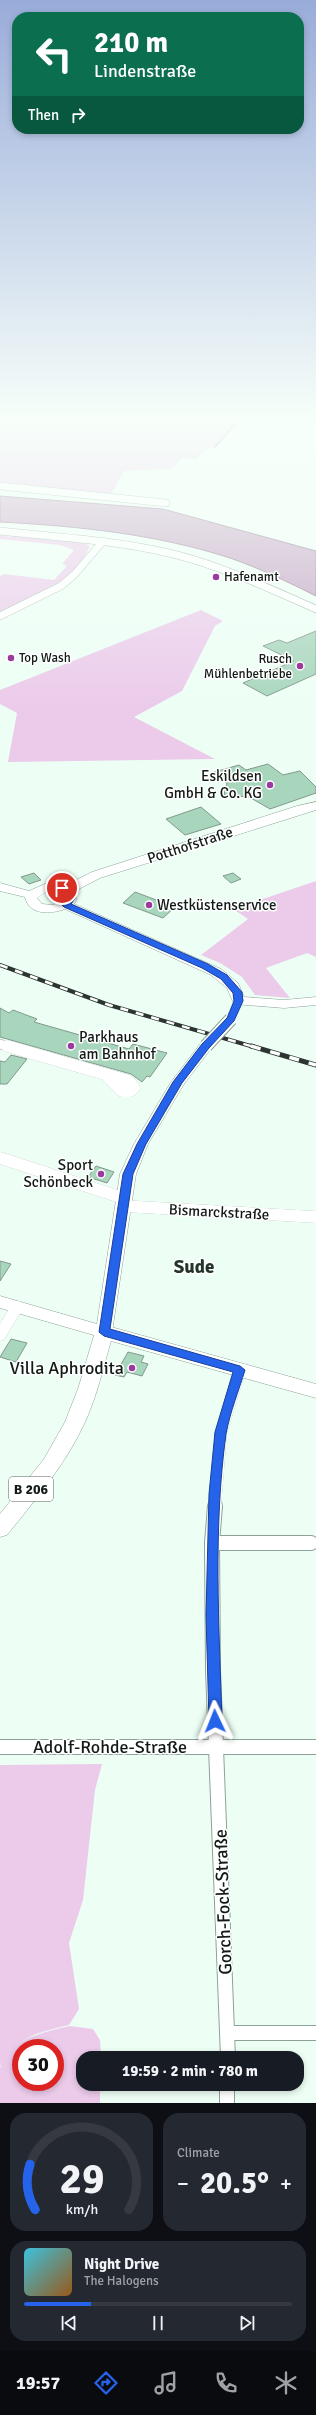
<!DOCTYPE html>
<meta charset="utf-8">
<style>
body{margin:0;font-family:Signika,sans-serif;background:#242831;color:#f1f3f6;height:100vh;display:flex;flex-direction:column;font-size:15px;white-space:nowrap}
*{box-sizing:border-box;margin:0}
p{font-size:13px;color:#9ea1a6}
.icon{flex:none;width:22px;height:22px;fill:none;stroke:currentColor;stroke-width:2;stroke-linecap:round;stroke-linejoin:round}
.map{position:relative;height:2103px;overflow:hidden}
.drawer{display:flex;flex-direction:column;gap:10px;padding:10px;background:#0d0f14;flex:1}
.drawer>*{flex:none}
.guide{position:absolute;left:12px;top:12px;width:292px;height:122px;border-radius:16px;box-shadow:0 2px 6px #0003;background:#0b6e4f;color:#fff;overflow:hidden}
.speed{position:absolute;left:12px;top:2039px;display:flex;gap:8px;font-size:20px;font-weight:700;text-align:center}
.speed>*{display:grid;place-content:center;width:52px;height:52px;border-radius:50%;background:#171b24;box-shadow:0 2px 6px #0003;line-height:1}
.speed .limit{border:6px solid #d22;background:#fff;color:#111}
.pin{position:absolute;display:grid;place-items:center;width:34px;height:34px;color:#fff;margin:-17px;border:2px solid #fff;border-radius:50%;box-shadow:0 1px 4px #0007}
.me{position:absolute;width:44px;margin:-22px;rotate:358deg;stroke-linejoin:round;filter:drop-shadow(0 0 3px #0008)}
.turn{display:flex;align-items:center;gap:14px;height:84px;padding:0 16px;font-size:18px}
.turn .icon{width:52px;height:52px;stroke-width:2.5}
.turn b{display:block;font-size:28px;line-height:34px}
.then{display:flex;align-items:center;height:38px;padding:0 16px;background:#0003;gap:8px;font-size:15px}
.big{font-size:30px;font-weight:800;line-height:1.1}
.drawer .tile{flex:1;display:flex;flex-direction:column;justify-content:center;gap:6px;min-width:0;padding:0 14px;border-radius:16px;background:#242831}
.drawer .dial{align-items:center;gap:0}
.dial svg{height:104px;overflow:visible;fill:none;stroke:#363941;stroke-width:7;stroke-linecap:round;text-anchor:middle}
.dial text{fill:#f1f3f6;stroke:none}
.song{display:flex;align-items:center;gap:12px}
.cover{width:48px;height:48px;border-radius:6px;background:linear-gradient(135deg,hsl(190 70% 55%),hsl(30 70% 35%))}
.played{height:4px;border-radius:2px;background:linear-gradient(90deg,#2563eb 25%,#363941 25%)}
.keys{display:flex;justify-content:space-around;direction:ltr}
.heat{display:flex;justify-content:space-between;align-items:center;font-size:22px;direction:ltr}
.drawer .tiles{flex:1;display:grid;gap:10px;grid-template-columns:1fr 1fr}
.tile:last-child{grid-column:span 2}
.trip{position:absolute;left:76px;top:2051px;width:228px;height:40px;border-radius:16px;background:#171b24;box-shadow:0 2px 6px #0003;font-weight:800;line-height:40px;text-align:center}
.tab-bar{display:flex;height:64px;justify-content:space-around;align-items:center;background:#090b0e;color:#9ea1a6}
.tab-bar .icon{width:28px;height:28px}
.tab-bar .selected{color:#2563eb}
.tab-bar b{font-size:18px;color:#f1f3f6}
.map>svg:first-child{display:block}
.green{fill:#ebcaea;fill-rule:evenodd}
.water{fill:#c2a1c2;stroke:#8d788e}
.lines{fill:none;stroke-linecap:round;stroke-linejoin:round}
.stream{stroke:#8d788e;stroke-width:2}
.building{fill:#a8d6bd;stroke:#83988c}
.street-far3-casing{stroke:#8da297;stroke-width:8}
.street-far2-casing{stroke:#8da297;stroke-width:10}
.street-far1-casing{stroke:#8da297;stroke-width:12}
.street-casing{stroke:#8da297;stroke-width:16}
.secondary-casing{stroke:#8da297;stroke-width:1}
.primary-casing{stroke:#8da297;stroke-width:1}
.street-far3{stroke:#fff;stroke-width:7}
.street-far2{stroke:#fff;stroke-width:9}
.street-far1{stroke:#fff;stroke-width:12}
.street{stroke:#fff;stroke-width:14}
.secondary{fill:#fff;fill-rule:evenodd}
.primary{fill:#fff;fill-rule:evenodd}
.rail-far1-casing{stroke:#2c3531;stroke-width:4}
.rail-casing{stroke:#2c3531;stroke-width:5}
.rail-far1{stroke:#fff;stroke-width:2.5;stroke-dasharray:8;stroke-linecap:butt}
.rail{stroke:#fff;stroke-width:3.5;stroke-dasharray:10;stroke-linecap:butt}
.secondary-bridge-casing{stroke:#8da297;stroke-width:14;stroke-linecap:butt}
.secondary-bridge{stroke:#fff;stroke-width:12}
.route{fill:#2563eb;stroke:#184099}
.poi-dot{fill:#9c399f;stroke:#fff;stroke-width:1.5}
.labels{text-anchor:middle;dominant-baseline:central;stroke-width:3;stroke-linejoin:round;paint-order:stroke}
.far-poi-label{font-size:13px;fill:#121a16;stroke:#fff;text-anchor:start}
.shield{fill:#fff;stroke:#595f5c;stroke-width:1}
.shield-label{font-size:14px;font-weight:bold;fill:#121a16}
.poi-label{font-size:15px;fill:#121a16;stroke:#fff;text-anchor:end}
.street-label{font-size:15px;fill:#121a16;stroke:#fff}
.near-poi-label{font-size:18px;fill:#121a16;stroke:#fff;text-anchor:end}
.near-street-label{font-size:18px;fill:#121a16;stroke:#fff}
.district-label{font-size:19px;font-weight:bold;fill:#22342b;stroke:#fff}
</style>
<div class="map">
<svg width="316" height="2103" viewBox="0 0 316 2103">
<rect width="100%" height="100%" fill="#edfff5"/>
<!-- green -->
<g class="green">
<path d="M0 416H242L214 448H209L196 459 183 458 171 469 124 471 111 494 0 485Z"/>
<path d="M0 534 11 537 13 535 84 543 90 546C75 583 33 597 0 613V576L4 574 54 580 67 566 62 564 74 550 60 545 0 539Z"/>
<path d="M201 610 223 621 215 626 182 691 134 717 215 759 8 762 17 713 0 704V690Z"/>
<path d="M316 881V957L307 953 266 968 290 998 255 995 242 977 220 963 201 955 248 919 233 909Z"/>
<path d="M102 1764 95 1790 83 1900 69 1943 79 2009 69 2025C38 2032 17 2037 0 2066V1765Z"/>
<path d="M70 2026 93 2029 100 2040 101 2058H83V2084H100V2103H0C0 2092 0 2079 0 2069 6 2040 46 2031 70 2026ZM21 2048H55V2082H21Z"/>
</g>
<!-- water -->
<path class="water" d="M0 496 163 509 316 551V596C288 582 259 568 230 558 156 534 77 526 0 522Z"/>
<g class="lines">
<!-- stream -->
<path class="stream" d="M215 447 242 416"/>
</g>
<!-- building -->
<g class="building">
<path d="M316 631V674L267 696 243 683 294 661 263 646 279 640 287 643Z"/>
<path d="M268 764 283 775 300 771 316 787V793L270 809 249 797 224 795 227 783 211 773 239 765 246 770Z"/>
<path d="M201 807 221 824 185 835 166 819Z"/>
<path d="M34 873 41 880 29 884 21 877Z"/>
<path d="M233 873 241 879 231 883 223 876Z"/>
<path d="M135 892 175 907 163 918 123 903Z"/>
<path d="M0 1008 9 1013 13 1010 37 1019 34 1022 129 1049 133 1044 167 1053 150 1077 147 1076 142 1082 131 1074 0 1037Z"/>
<path d="M11 1055 27 1059 7 1084H0V1061L5 1062Z"/>
<path d="M96 1166 114 1172 107 1183 88 1177Z"/>
<path d="M0 1261 11 1264 0 1281Z"/>
<path d="M11 1339 27 1343 16 1362 0 1357Z"/>
<path d="M128 1352 144 1356 141 1362 148 1364 142 1376 127 1372 124 1377 115 1375Z"/>
</g>
<g class="lines">
<defs>
<g id="street-far3">
<path d="M0 486 166 503"/>
<path d="M0 531C56 537 113 540 169 553 220 565 268 588 316 609"/>
<path d="M0 616 61 586 75 574 103 541"/>
</g>
<path id="street-far2" d="M0 1044 11 1047"/>
<g id="street-far1">
<path d="M7 1046 129 1081 134 1088 130 1091H122L106 1075"/>
<path d="M0 1158 123 1198"/>
<path d="M122 1206 316 1217"/>
<path d="M0 1335 17 1307"/>
<path d="M215 1507 221 1432 240 1370"/>
</g>
<g id="street">
<path d="M215 1506 212 1543 213 1670 228 2058"/>
<path d="M212 1543H311"/>
<path d="M0 1747H316"/>
<path d="M228 2033H316"/>
<path d="M227 2084V2103"/>
</g>
<g id="secondary">
<path d="M316 802V810L100 878 75 891 76 901 74 904 221 969 238 983 244 997 284 1000 316 997V1005L284 1008 234 1004 227 988 211 975 65 909C51 914 29 916 25 897L0 891V883L29 891 47 883 66 885 92 872 297 806ZM47 891 59 892 64 895V900L53 905 42 904 37 898Z"/>
<path d="M206 1042 213 1046 184 1084 148 1144 136 1174 112 1332 110 1336 104 1338 0 1308V1296L97 1324 120 1174 134 1144 171 1082 201 1043Z"/>
</g>
<path id="primary" d="M104 1325 316 1384V1398L111 1341C103 1368 97 1396 85 1422 66 1464 36 1499 7 1535L0 1537V1514L44 1459 65 1422 78 1389 95 1332 97 1327Z"/>
</defs>
<!-- street-far3 casing -->
<use href="#street-far3" class="street-far3-casing"/>
<!-- street-far2 casing -->
<use href="#street-far2" class="street-far2-casing"/>
<!-- street-far1 casing -->
<use href="#street-far1" class="street-far1-casing"/>
<!-- street casing -->
<use href="#street" class="street-casing"/>
<!-- secondary casing -->
<use href="#secondary" class="secondary-casing"/>
<!-- primary casing -->
<use href="#primary" class="primary-casing"/>
<!-- street-far3 -->
<use href="#street-far3" class="street-far3"/>
<!-- street-far2 -->
<use href="#street-far2" class="street-far2"/>
<!-- street-far1 -->
<use href="#street-far1" class="street-far1"/>
<!-- street -->
<use href="#street" class="street"/>
<!-- secondary -->
<use href="#secondary" class="secondary"/>
<!-- primary -->
<use href="#primary" class="primary"/>
<defs>
<path id="rail-far1" d="M0 965 109 1005 254 1047"/>
<path id="rail" d="M251 1046 316 1065"/>
</defs>
<!-- rail-far1 casing -->
<use href="#rail-far1" class="rail-far1-casing"/>
<!-- rail casing -->
<use href="#rail" class="rail-casing"/>
<!-- rail-far1 -->
<use href="#rail-far1" class="rail-far1"/>
<!-- rail -->
<use href="#rail" class="rail"/>
<defs>
<path id="secondary-bridge" d="M206 1046 231 1019"/>
</defs>
<!-- secondary-bridge casing -->
<use href="#secondary-bridge" class="secondary-bridge-casing"/>
<!-- secondary-bridge -->
<use href="#secondary-bridge" class="secondary-bridge"/>
</g>
<!-- sky -->
<linearGradient id="sky" x2="0" y2="1"><stop stop-color="#99acd9"/><stop offset="0.59" stop-color="#f7fffa"/><stop offset="1" stop-color="#f7fffa" stop-opacity="0"/></linearGradient>
<rect width="316" height="711" fill="url(#sky)"/>
<!-- route -->
<path class="route" d="M59 886C67 885 73 891 76 897L71 904 208 964 227 975 242 992 243 1001 234 1021 209 1048 182 1083 146 1144 133 1174 110 1329 240 1366 245 1370C239 1390 230 1412 226 1434 213 1528 219 1626 222 1721L220 1725 215 1727 211 1725 209 1721 206 1615 209 1494 215 1432 233 1372 104 1336 99 1332 123 1174 137 1144 173 1082 202 1044 227 1018 234 1001 233 993 221 979 202 968 64 907 62 905 68 897 59 890Z"/>
<!-- markers -->
<g class="poi-dot">
<circle cx="216" cy="577" r="4"/>
<circle cx="11" cy="658" r="4"/>
<circle cx="300" cy="666" r="4"/>
<circle cx="270" cy="785" r="4"/>
<circle cx="149" cy="905" r="4"/>
<circle cx="71" cy="1046" r="4"/>
<circle cx="101" cy="1174" r="4"/>
<circle cx="132" cy="1368" r="4"/>
</g>
<g class="labels">
<!-- far-poi labels -->
<g class="far-poi-label">
<text x="224" y="577">Hafenamt</text>
<text x="19" y="658">Top Wash</text>
<text x="292" y="659" text-anchor="end">Rusch<tspan x="292" dy="15">Mühlenbetriebe</tspan></text>
</g>
<!-- shield labels -->
<rect class="shield" x="9" y="1477" width="44" height="24" rx="3"/>
<g class="shield-label">
<text x="31" y="1489">B 206</text>
</g>
<!-- poi labels -->
<g class="poi-label">
<text x="262" y="776">Eskildsen<tspan x="262" dy="17">GmbH &amp; Co. KG</tspan></text>
<text x="157" y="905" text-anchor="start">Westküstenservice</text>
<text x="79" y="1037" text-anchor="start">Parkhaus<tspan x="79" dy="17">am Bahnhof</tspan></text>
<text x="93" y="1165">Sport<tspan x="93" dy="17">Schönbeck</tspan></text>
</g>
<!-- street labels -->
<g class="street-label">
<text transform="translate(190 845) rotate(-18)">Potthofstraße</text>
<text transform="translate(219 1212) rotate(3)">Bismarckstraße</text>
</g>
<!-- near-poi labels -->
<g class="near-poi-label">
<text x="124" y="1368">Villa Aphrodita</text>
</g>
<!-- near-street labels -->
<g class="near-street-label">
<text x="110" y="1747">Adolf-Rohde-Straße</text>
<text transform="translate(223 1902) rotate(-92)">Gorch-Fock-Straße</text>
</g>
<!-- district labels -->
<g class="district-label">
<text x="194" y="1267">Sude</text>
</g>
</g>
</svg>
<div class="speed"><div class="limit">30</div></div>
<div class="pin" style="left:62px;top:888px;background:#d93025"><svg class="icon" aria-label="arrive" viewBox="0 0 24 24"><path d="M6 21V4h12l-3 4 3 4H6"/></svg></div>
<svg class="me" style="left:215px;top:1721px" viewBox="-20 -20 40 40"><path d="M0-17L14 15 0 8-14 15z" fill="#2563eb" stroke="#fff" stroke-width="4"/></svg>
<div class="trip">19:59 · 2 min · 780 m</div>
<div class="guide">
<div class="turn"><svg class="icon" aria-label="left" viewBox="0 0 24 24"><path d="M17 20v-9H6M10 6l-5 5 5 5"/></svg><div><b>210 m</b>Lindenstraße</div></div>
<div class="then">Then<svg class="icon" aria-label="right" viewBox="0 0 24 24"><path d="M7 20v-9h11M14 6l5 5-5 5"/></svg></div>
</div>
</div>
<section class="drawer">
<div class="tiles">
<div class="tile dial"><svg viewBox="0 0 100 80">
<path d="M14 69A42 42 0 1 1 86 69"/>
<path d="M14 69A42 42 0 0 1 10 34" stroke="#2563eb"/>
<text x="50" y="56" font-size="32" font-weight="700">29</text>
<text x="50" y="72" font-size="11">km/h</text>
</svg></div>
<div class="tile"><p>Climate</p>
<div class="heat"><a>−</a><b class="big">20.5°</b><a>+</a></div>
</div>
<div class="tile">
<div class="song"><i class="cover"></i><div><b>Night Drive</b><p>The Halogens</p></div></div>
<div class="played"></div>
<div class="keys"><svg class="icon" aria-label="previous" viewBox="0 0 24 24"><path d="M18 5L8 12l10 7zM5 5v14"/></svg><svg class="icon" aria-label="pause" viewBox="0 0 24 24"><path d="M8 5v14M16 5v14"/></svg><svg class="icon" aria-label="next" viewBox="0 0 24 24"><path d="M6 5l10 7-10 7zM19 5v14"/></svg></div>
</div>
</div>
</section>
<nav class="tab-bar">
<b>19:57</b>
<svg class="icon selected" aria-label="directions" viewBox="0 0 24 24"><path d="M12 3l9 9-9 9-9-9zM9 14v-3h6M13 9l2 2-2 2"/></svg>
<svg class="icon" aria-label="music" viewBox="0 0 24 24"><path d="M9 18V5l10-2v13"/><circle cx="6" cy="18" r="3"/><circle cx="16" cy="16" r="3"/></svg>
<svg class="icon" aria-label="phone" viewBox="0 0 24 24"><path d="M5 4h4l2 5-3 2q2 4 5 5l2-3 5 2v4C11 20 4 13 5 4z"/></svg>
<svg class="icon" aria-label="climate" viewBox="0 0 24 24"><path d="M12 3v18M4 7l16 10M4 17L20 7"/></svg>
</nav>
